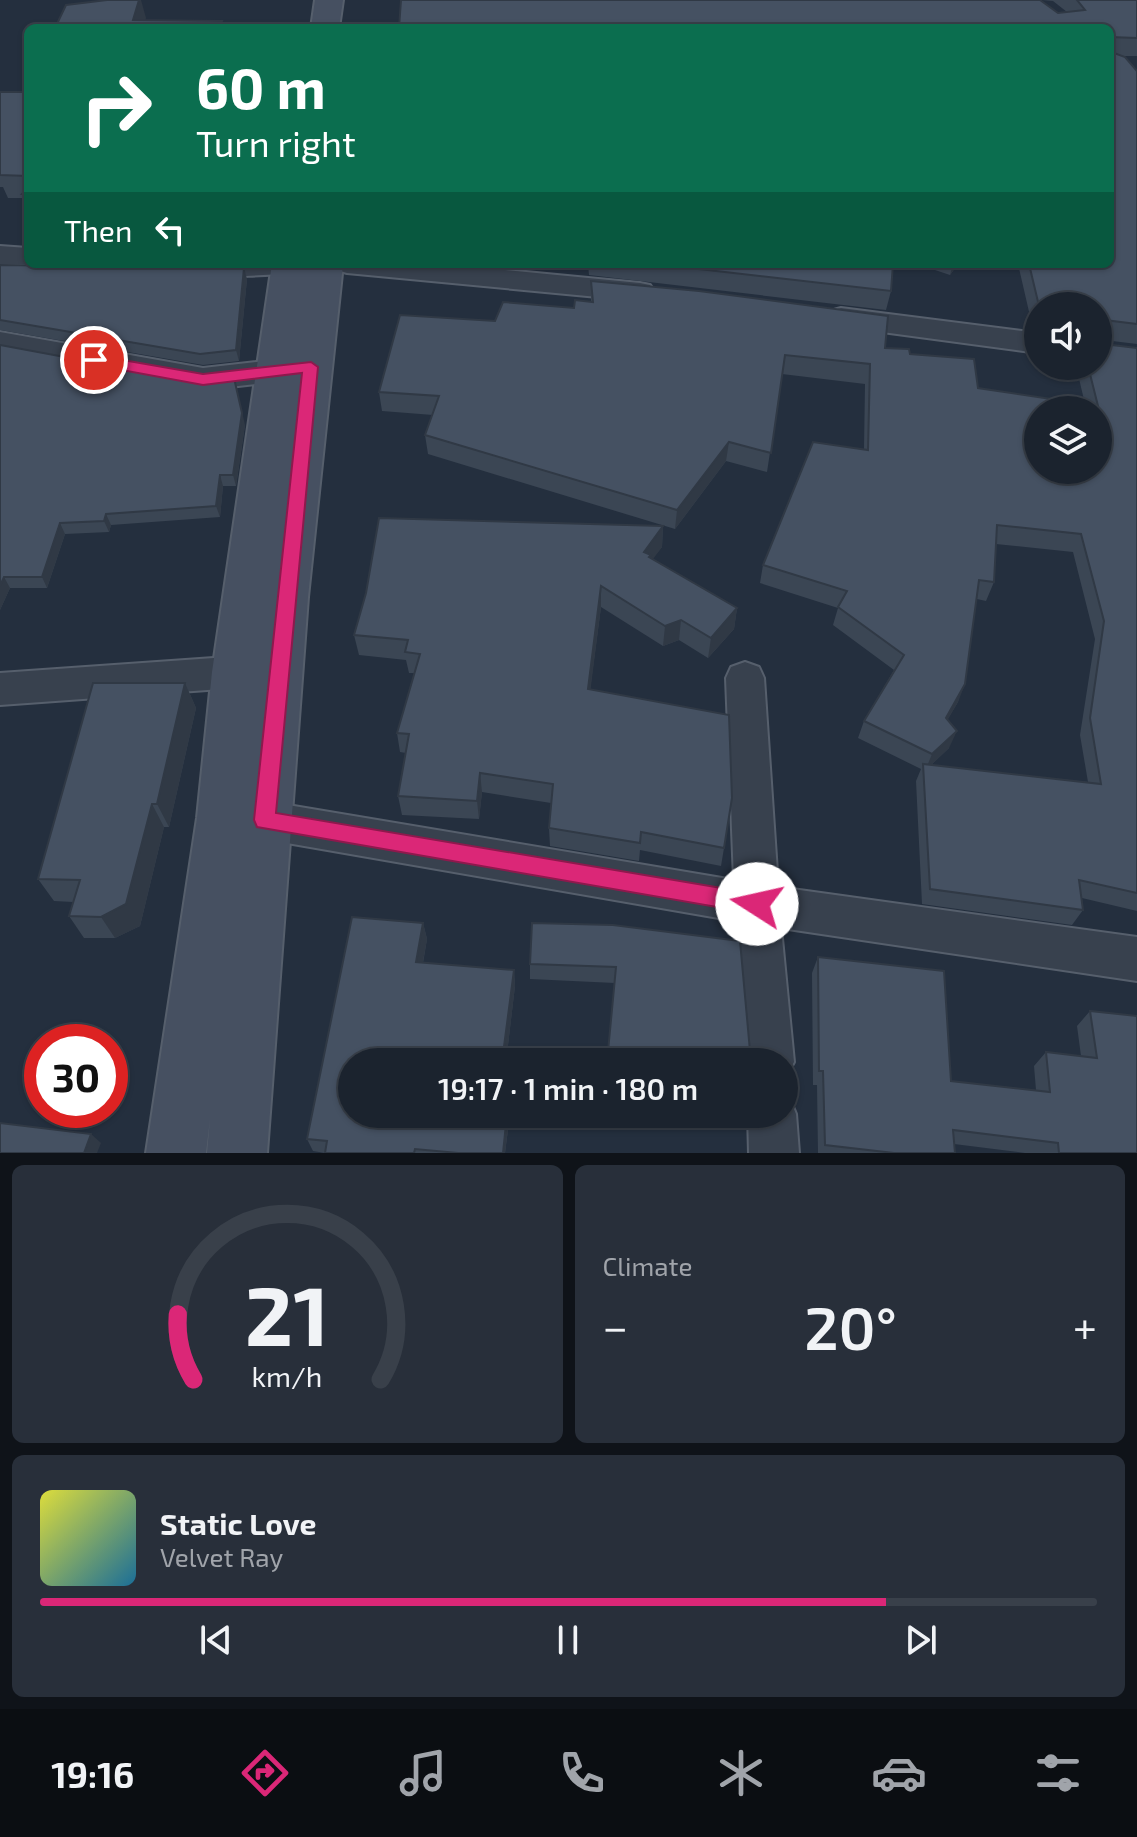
<!DOCTYPE html>
<meta charset="utf-8">
<style>
body{margin:0;font-family:"Exo 2",sans-serif;background:#282f3a;color:#f1f3f6;height:100vh;display:flex;flex-direction:column;font-size:30px;white-space:nowrap}
*{box-sizing:border-box;margin:0}
p{font-size:26px;color:#a0a4aa}
.icon{flex:none;width:44px;height:44px;fill:none;stroke:currentColor;stroke-width:2;stroke-linecap:round;stroke-linejoin:round}
.map{position:relative;height:1153px;overflow:hidden}
.side{display:flex;flex-direction:column;gap:12px;padding:12px;background:#0f1319;flex:1}
.side>*{flex:none}
.top-card{position:absolute;left:24px;top:24px;width:1090px;height:244px;border-radius:12px;box-shadow:0 2px 6px #0004,0 0 0 2px #39404a;background:#0b6e4f;color:#fff;overflow:hidden}
.controls{position:absolute;left:1024px;top:292px;display:grid;gap:16px}
.controls a{display:grid;place-items:center;width:88px;height:88px;border-radius:50%;background:#1b232e;box-shadow:0 2px 6px #0004,0 0 0 2px #39404a;font-size:40px}
.speed{position:absolute;left:24px;top:1024px;display:flex;gap:16px;font-size:40px;font-weight:700;text-align:center}
.speed>*{display:grid;place-content:center;width:104px;height:104px;border-radius:50%;background:#1b232e;box-shadow:0 2px 6px #0004,0 0 0 2px #39404a;line-height:1}
.speed .limit{border:12px solid #d22;background:#fff;color:#111}
.pin{position:absolute;display:grid;place-items:center;width:68px;height:68px;color:#fff;margin:-34px;border:4px solid #fff;border-radius:50%;box-shadow:0 2px 8px #0007}
.me{position:absolute;width:88px;margin:-44px;rotate:280deg;stroke-linejoin:round;filter:drop-shadow(0 0 6px #0008)}
.turn{display:flex;align-items:center;gap:28px;height:168px;padding:0 40px;font-size:36px}
.turn .icon{width:104px;height:104px;stroke-width:2.5}
.turn b{display:block;font-size:56px;line-height:68px}
.then{display:flex;align-items:center;height:76px;padding:0 40px;background:#0003;gap:16px;font-size:30px}
.big{font-size:60px;font-weight:600;line-height:1.1}
.side .tile{flex:1;display:flex;flex-direction:column;justify-content:center;gap:12px;min-width:0;padding:0 28px;border-radius:12px;background:#282f3a}
.side .dial{align-items:center;gap:0}
.dial svg{height:208px;overflow:visible;fill:none;stroke:#39404a;stroke-width:7;stroke-linecap:round;text-anchor:middle}
.dial text{fill:#f1f3f6;stroke:none}
.song{display:flex;align-items:center;gap:24px}
.cover{width:96px;height:96px;border-radius:12px;background:linear-gradient(135deg,hsl(60 70% 55%),hsl(200 70% 35%))}
.played{height:8px;border-radius:4px;background:linear-gradient(90deg,#db2777 80%,#39404a 80%)}
.keys{display:flex;justify-content:space-around;direction:ltr}
.heat{display:flex;justify-content:space-between;align-items:center;font-size:44px;direction:ltr}
.side .tiles{flex:1;display:grid;gap:12px;grid-template-columns:1fr 1fr}
.tile:last-child{grid-column:span 2}
.trip{position:absolute;left:338px;top:1048px;width:460px;height:80px;border-radius:40px;background:#1b232e;box-shadow:0 2px 6px #0004,0 0 0 2px #39404a;font-weight:600;line-height:80px;text-align:center}
.dock{display:flex;height:128px;justify-content:space-around;align-items:center;background:#0b0e12;color:#a0a4aa}
.dock .icon{width:56px;height:56px}
.dock .current{color:#db2777}
.dock b{font-size:36px;color:#f1f3f6}
.map>svg:first-child{display:block}
.lines{fill:none;stroke-linecap:round;stroke-linejoin:round}
.street-casing{stroke:#565f6c;stroke-width:4}
.secondary-casing{stroke:#565f6c;stroke-width:4}
.street{fill:#38414e;fill-rule:evenodd}
.secondary{fill:#465061;fill-rule:evenodd}
.wall{fill:#3b4654;fill-rule:evenodd}
.shaded-wall{fill:#303945}
.building{fill:#455162;stroke:#303945;stroke-width:2;fill-rule:evenodd}
.route{fill:#db2777;stroke:#8e194d;stroke-width:2}
</style>
<div class="map">
<svg width="1137" height="1153" viewBox="0 0 1137 1153">
<rect width="100%" height="100%" fill="#242f3e"/>
<g class="lines">
<defs>
<g id="street">
<path d="M0 246 28 248V264H35H0Z"/>
<path d="M120 264H304V265L300 271 290 274C237 275 176 284 124 270Z"/>
<path d="M333 264H443L640 283 650 285 655 292 650 299 640 301 347 273 337 270Z"/>
<path d="M841 308 1038 333V353L830 325 826 318 830 311Z"/>
<path d="M0 332 203 368 302 357 313 361 318 368 313 375 302 379 203 390 0 352Z"/>
<path d="M258 643 271 647 277 658 271 669 235 688 0 705V673L228 657Z"/>
<path d="M745 662 759 667 764 678 778 887 1137 937V981L781 928 794 1062 784 1080V1062H746L736 921 264 839 249 833 243 820 249 807 264 801 734 880 726 678 731 667Z"/>
<path d="M784 1095 789 1097 796 1114 799 1153H749L748 1114H784Z"/>
</g>
<g id="secondary">
<path d="M315 0H343L339 28H311Z"/>
<path d="M272 264H343L308 597 267 1153H207L210 1119 206 1153H146L197 818 212 672Z"/>
</g>
</defs>
<!-- street casing -->
<use href="#street" class="street-casing"/>
<!-- secondary casing -->
<use href="#secondary" class="secondary-casing"/>
<!-- street -->
<use href="#street" class="street"/>
<!-- secondary -->
<use href="#secondary" class="secondary"/>
</g>
<!-- wall -->
<g class="wall">
<path d="M1042 0H1137V56H1123L1137 71V344L1104 340V344L1137 348V911L1082 898 1083 910 1072 925 922 904 916 781 921 769 858 738 864 721 894 670 833 625 838 608 760 583 763 565 864 449 865 384 782 374 767 472 726 461 675 529 428 454 425 435 433 415 382 411 379 392 495 321 574 308 591 302V281L910 354 978 388 1085 404 1076 366H1098V306H1038V332L1033 329 1018 264H1110L1058 13 1067 12 1053 1ZM996 544 1073 552 1095 639 1080 735 1088 782 931 765 949 748 947 720 958 702 977 599 986 601 994 582Z"/>
<path d="M28 87V210L24 198H8L3 187H0V92H26Z"/>
<path d="M588 264H893L891 291 886 310 589 275Z"/>
<path d="M917 264H958L950 275Z"/>
<path d="M0 265 247 279 239 361 203 365 0 330Z"/>
<path d="M0 345 245 425 236 486H223L220 517 111 525 109 532 65 534 47 588H10L0 610Z"/>
<path d="M663 526 662 547 652 559 737 608 734 629 708 658 679 640 663 646 601 607 590 690 724 848 721 866 640 850 639 861 550 846 549 828 551 803 482 792 479 819 402 815 398 796 406 753 400 752 397 733 414 673H409L406 660 359 655 354 635Z"/>
<path d="M185 683 196 708 169 827H164L140 926 115 938H84L69 916 73 902 54 901 38 879Z"/>
<path d="M352 917 423 923 427 939 423 963 514 970 515 986 506 1062H352V1114H510L505 1153H325L313 1151 307 1139Z"/>
<path d="M740 941 615 983 530 979V964Z"/>
<path d="M818 957 951 1081 1036 1090 1034 1066 1046 1052 1081 1056 1077 1026 1090 1011 1137 1153H1025L954 1144 955 1153H818L817 1085H813L812 973Z"/>
<path d="M715 1114H741L740 1119Z"/>
</g>
<!-- shaded-wall -->
<g class="shaded-wall">
<path d="M139 0H141L146 18 143 28 133 20Z"/>
<path d="M953 264H958L950 275Z"/>
<path d="M244 268 247 279 239 361 236 350Z"/>
<path d="M234 378 245 425 236 486 233 475Z"/>
<path d="M729 442 726 461 675 529 677 510Z"/>
<path d="M220 475 223 486 220 517 216 506Z"/>
<path d="M106 514 111 525 109 532 104 521Z"/>
<path d="M60 523 65 534 47 588 42 577Z"/>
<path d="M663 526 662 547 650 563 644 552Z"/>
<path d="M4 577 10 588 0 610V586Z"/>
<path d="M601 586V607L588 709V689Z"/>
<path d="M737 608 734 629 708 658 711 638Z"/>
<path d="M681 620 679 640 663 646 665 626Z"/>
<path d="M185 683 196 708 169 827 157 804Z"/>
<path d="M965 684 958 702 939 735 946 718Z"/>
<path d="M957 731 949 748 925 771 932 754Z"/>
<path d="M480 773 482 792 479 819 477 801Z"/>
<path d="M152 804 164 827 140 926 115 938 101 917Z"/>
<path d="M423 923 427 939 420 978 416 962Z"/>
<path d="M514 970 515 986 506 1062H502Z"/>
<path d="M507 1114H510L505 1153H503Z"/>
<path d="M91 1134 101 1143 97 1153H84Z"/>
</g>
<!-- building -->
<g class="building">
<path d="M107 0H139L133 20 222 21 219 28H55L66 5Z"/>
<path d="M401 0H1040L1058 13 1085 10 1077 0H1137V38L1110 37V28H399Z"/>
<path d="M1110 38 1114 53 1125 57 1137 71V324L1104 320V344L1137 348V893L1079 880 1083 910 930 889 923 764 1101 784 1090 718 1104 621 1081 534 997 525 994 582 979 580 965 684 946 718 957 731 932 754 864 721 904 655 838 607 847 591 763 565 813 442 868 450 870 364 785 355 771 453 729 442 677 510 425 435 439 396 379 392 400 315 495 321 503 302 574 308 575 300 593 302 591 281 699 291 888 316 885 348 909 349 910 354 974 359 978 388 1098 406 1088 366H1098V306H1039L1029 264H1110ZM1038 410H1098V470H1038Z"/>
<path d="M28 87V176L0 175V92H26Z"/>
<path d="M28 187V194H22Z"/>
<path d="M655 264H893L891 291Z"/>
<path d="M0 265 244 268 236 350 200 354 0 320Z"/>
<path d="M0 345 199 382 234 378 242 413 233 475H220L216 506 106 514 104 521 60 523 42 577H4L0 586Z"/>
<path d="M379 518 663 526 644 552 651 555 649 557 737 608 711 638 681 620 665 626 601 586 588 689 729 715 732 798 724 848 641 832 640 843 549 828 553 784 480 773 477 801 398 796 409 734 397 733 420 654 405 652 408 640 354 635 366 593Z"/>
<path d="M93 683H185L157 804H152L126 904 101 917 69 916 80 880 38 879Z"/>
<path d="M352 917 423 923 416 962 514 970 502 1062H352V1114H507L503 1153H458L415 1149 414 1153H325L327 1141 307 1139Z"/>
<path d="M532 923 613 925 740 941 750 1051 749 1062H607L616 967 530 964Z"/>
<path d="M818 957 944 971 951 1081 1050 1092 1046 1052 1097 1058 1090 1011 1137 1016V1153H1059L1058 1143 953 1130 955 1153H894L825 1145 823 1071H819Z"/>
<path d="M0 1123 91 1134 84 1153H0Z"/>
</g>
<!-- route -->
<path class="route" d="M94 355 203 374 311 362 318 367 276 813 757 894 764 897 768 904 764 911 757 914 257 827 254 820 302 373 203 385 89 364V357Z"/>
</svg>
<div class="controls">
<a><svg class="icon" aria-label="sound" viewBox="0 0 24 24"><path d="M4 9h4l5-4v14l-5-4H4zM17 9q2 3 0 6"/></svg></a>
<a><svg class="icon" aria-label="layers" viewBox="0 0 24 24"><path d="M12 4l9 5-9 5-9-5zM3 14l9 5 9-5"/></svg></a>
</div>
<div class="speed"><div class="limit">30</div></div>
<div class="pin" style="left:94px;top:360px;background:#d93025"><svg class="icon" aria-label="arrive" viewBox="0 0 24 24"><path d="M6 21V4h12l-3 4 3 4H6"/></svg></div>
<svg class="me" style="left:757px;top:904px" viewBox="-20 -20 40 40"><circle r="19" fill="#fff"/><path d="M0-13L10 11 0 6-10 11z" fill="#db2777"/></svg>
<div class="trip">19:17 · 1 min · 180 m</div>
<div class="top-card">
<div class="turn"><svg class="icon" aria-label="right" viewBox="0 0 24 24"><path d="M7 20v-9h11M14 6l5 5-5 5"/></svg><div><b>60 m</b>Turn right</div></div>
<div class="then">Then<svg class="icon" aria-label="left" viewBox="0 0 24 24"><path d="M17 20v-9H6M10 6l-5 5 5 5"/></svg></div>
</div>
</div>
<section class="side">
<div class="tiles">
<div class="tile dial"><svg viewBox="0 0 100 80">
<path d="M14 69A42 42 0 1 1 86 69"/>
<path d="M14 69A42 42 0 0 1 8 44" stroke="#db2777"/>
<text x="50" y="56" font-size="32" font-weight="700">21</text>
<text x="50" y="72" font-size="11">km/h</text>
</svg></div>
<div class="tile"><p>Climate</p>
<div class="heat"><a>−</a><b class="big">20°</b><a>+</a></div>
</div>
<div class="tile">
<div class="song"><i class="cover"></i><div><b>Static Love</b><p>Velvet Ray</p></div></div>
<div class="played"></div>
<div class="keys"><svg class="icon" aria-label="previous" viewBox="0 0 24 24"><path d="M18 5L8 12l10 7zM5 5v14"/></svg><svg class="icon" aria-label="pause" viewBox="0 0 24 24"><path d="M8 5v14M16 5v14"/></svg><svg class="icon" aria-label="next" viewBox="0 0 24 24"><path d="M6 5l10 7-10 7zM19 5v14"/></svg></div>
</div>
</div>
</section>
<nav class="dock">
<b>19:16</b>
<svg class="icon current" aria-label="directions" viewBox="0 0 24 24"><path d="M12 3l9 9-9 9-9-9zM9 14v-3h6M13 9l2 2-2 2"/></svg>
<svg class="icon" aria-label="music" viewBox="0 0 24 24"><path d="M9 18V5l10-2v13"/><circle cx="6" cy="18" r="3"/><circle cx="16" cy="16" r="3"/></svg>
<svg class="icon" aria-label="phone" viewBox="0 0 24 24"><path d="M5 4h4l2 5-3 2q2 4 5 5l2-3 5 2v4C11 20 4 13 5 4z"/></svg>
<svg class="icon" aria-label="climate" viewBox="0 0 24 24"><path d="M12 3v18M4 7l16 10M4 17L20 7"/></svg>
<svg class="icon" aria-label="car" viewBox="0 0 24 24"><path d="M5 17H2v-5l4-1 3-4h7l3 4 3 1v5h-3M9 17h6M6 11h13"/><circle cx="7" cy="17" r="2"/><circle cx="17" cy="17" r="2"/></svg>
<svg class="icon" aria-label="filters" viewBox="0 0 24 24"><path d="M4 7h16M4 17h16"/><circle cx="9" cy="7" r="2"/><circle cx="15" cy="17" r="2"/></svg>
</nav>
